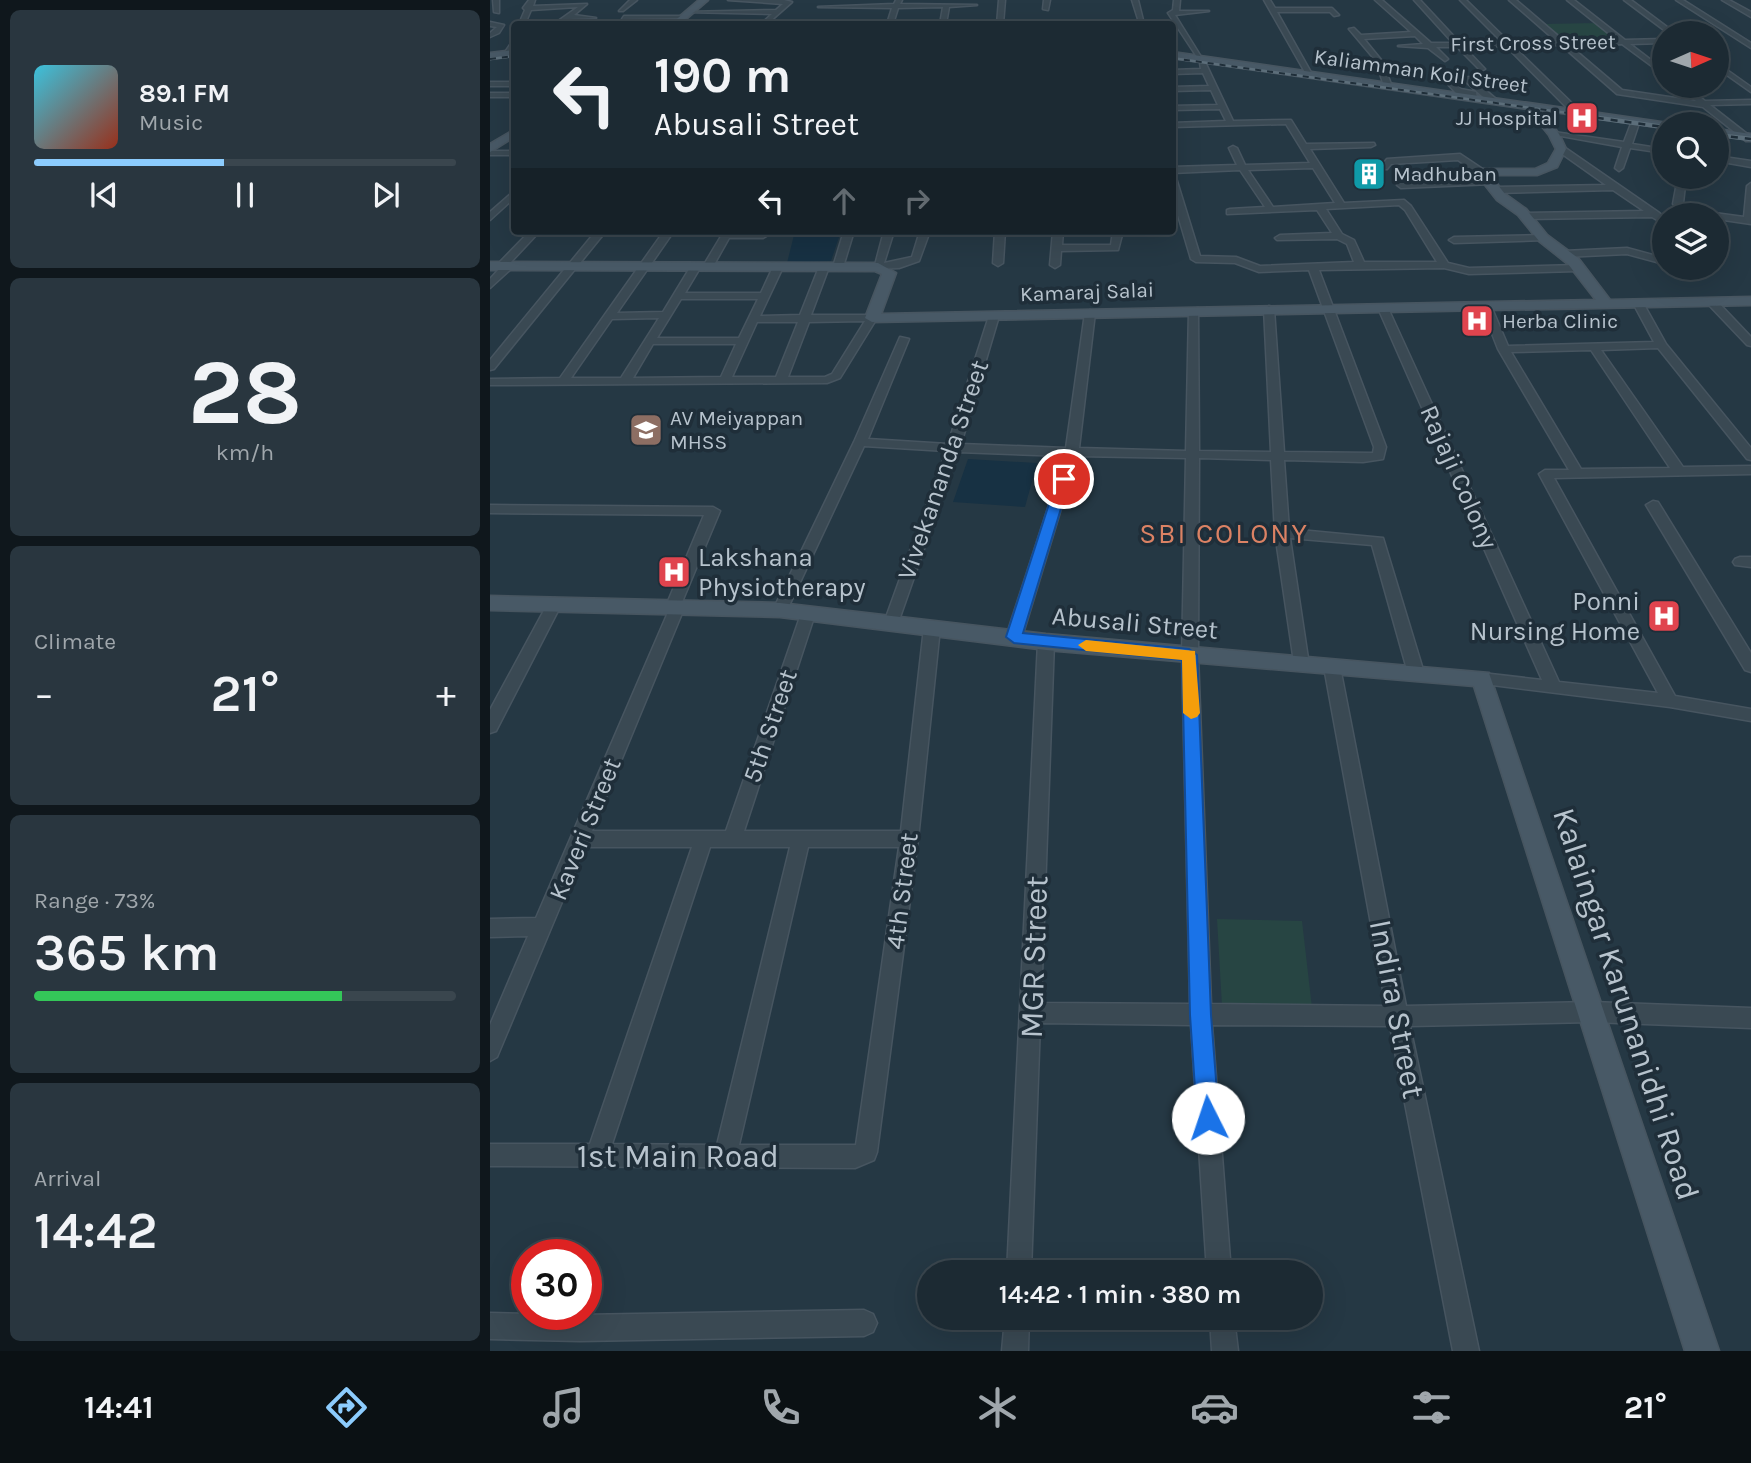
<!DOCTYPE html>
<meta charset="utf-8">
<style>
body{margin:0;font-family:Karla,sans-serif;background:#29363f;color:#f1f3f6;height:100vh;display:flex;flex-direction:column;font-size:26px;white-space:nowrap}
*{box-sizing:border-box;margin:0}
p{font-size:23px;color:#a0a7ac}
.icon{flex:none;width:38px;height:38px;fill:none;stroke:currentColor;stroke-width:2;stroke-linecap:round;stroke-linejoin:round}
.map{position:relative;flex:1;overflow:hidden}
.drawer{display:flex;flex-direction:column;gap:10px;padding:10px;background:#0f171c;width:490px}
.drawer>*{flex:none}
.guide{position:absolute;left:21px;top:21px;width:665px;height:214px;border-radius:7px;box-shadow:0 7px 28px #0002,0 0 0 2px #3a464e;background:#1c2a33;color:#f1f3f6;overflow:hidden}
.needle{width:46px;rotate:87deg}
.buttons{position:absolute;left:1162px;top:21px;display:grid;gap:14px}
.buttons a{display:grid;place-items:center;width:77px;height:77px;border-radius:50%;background:#1c2a33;box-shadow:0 7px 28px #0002,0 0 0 2px #3a464e;font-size:35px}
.speed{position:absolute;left:21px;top:1239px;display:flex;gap:14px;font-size:35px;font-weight:700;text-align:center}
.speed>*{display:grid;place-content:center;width:91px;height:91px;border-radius:50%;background:#1c2a33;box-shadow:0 7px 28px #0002,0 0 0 2px #3a464e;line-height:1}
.speed .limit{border:10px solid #d22;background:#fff;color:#111}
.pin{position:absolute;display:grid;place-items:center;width:60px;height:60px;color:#fff;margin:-30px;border:4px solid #fff;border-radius:50%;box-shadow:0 2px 7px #0007}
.me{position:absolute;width:77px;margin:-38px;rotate:356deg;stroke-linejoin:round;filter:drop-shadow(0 0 5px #0008)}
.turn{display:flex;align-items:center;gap:24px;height:147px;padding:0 28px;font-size:32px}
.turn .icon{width:91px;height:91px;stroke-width:2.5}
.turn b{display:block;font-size:49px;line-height:60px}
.lanes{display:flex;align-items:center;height:66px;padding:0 28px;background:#0003;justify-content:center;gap:35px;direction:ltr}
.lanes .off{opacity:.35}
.big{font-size:52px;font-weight:600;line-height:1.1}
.drawer .widget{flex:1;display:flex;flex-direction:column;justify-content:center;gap:10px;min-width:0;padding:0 24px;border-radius:10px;background:#29363f}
.drawer .dial{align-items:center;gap:0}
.dial b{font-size:91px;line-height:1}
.song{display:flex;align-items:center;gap:21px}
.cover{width:84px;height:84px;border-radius:10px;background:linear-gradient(135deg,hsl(190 70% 55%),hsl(10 70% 35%))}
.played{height:7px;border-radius:4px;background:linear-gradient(90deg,#8cccfd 45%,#3a464e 45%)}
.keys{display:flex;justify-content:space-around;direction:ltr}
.heat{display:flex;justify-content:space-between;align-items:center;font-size:38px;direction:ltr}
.charge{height:10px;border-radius:5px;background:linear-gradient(90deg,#34c759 73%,#3a464e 0)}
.trip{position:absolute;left:427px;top:1260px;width:406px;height:70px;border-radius:35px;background:#1c2a33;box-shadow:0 7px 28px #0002,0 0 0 2px #3a464e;font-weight:600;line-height:70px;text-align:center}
.tab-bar{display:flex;height:112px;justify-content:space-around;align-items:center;background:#0b1114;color:#a0a7ac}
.tab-bar .icon{width:49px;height:49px}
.tab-bar .current{color:#8cccfd}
.tab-bar b{font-size:32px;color:#f1f3f6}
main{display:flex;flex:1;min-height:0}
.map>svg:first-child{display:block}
.green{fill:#274543}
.water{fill:#173143}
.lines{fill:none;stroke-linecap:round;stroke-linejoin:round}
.street-casing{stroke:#475560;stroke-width:3}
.secondary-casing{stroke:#475560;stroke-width:3}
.street{fill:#3a4953;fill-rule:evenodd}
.secondary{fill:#485966;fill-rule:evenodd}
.rail-far1-casing{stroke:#5c6e7a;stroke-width:2.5}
.rail-casing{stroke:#5c6e7a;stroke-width:4.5}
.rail-far1{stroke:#1f2e39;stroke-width:2;stroke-dasharray:6;stroke-linecap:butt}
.rail{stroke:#1f2e39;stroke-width:2.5;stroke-dasharray:7;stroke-linecap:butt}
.route{fill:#1a73e8;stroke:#114b97;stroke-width:2}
.slow{fill:#f59e0b}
.labels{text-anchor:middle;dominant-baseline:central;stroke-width:7;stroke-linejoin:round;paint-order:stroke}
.far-street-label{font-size:21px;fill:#b7c3cd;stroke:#1f2e39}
.far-poi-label{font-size:21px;fill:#b7c3cd;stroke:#1f2e39;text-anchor:start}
.street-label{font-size:26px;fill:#b7c3cd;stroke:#1f2e39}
.poi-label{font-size:26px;fill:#b7c3cd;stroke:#1f2e39;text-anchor:start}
.neighbourhood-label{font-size:28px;letter-spacing:2px;fill:#db8264;stroke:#1f2e39}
.near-street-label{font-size:32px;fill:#b7c3cd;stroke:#1f2e39}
</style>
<main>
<section class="drawer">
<div class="widget">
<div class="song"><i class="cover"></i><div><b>89.1 FM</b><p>Music</p></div></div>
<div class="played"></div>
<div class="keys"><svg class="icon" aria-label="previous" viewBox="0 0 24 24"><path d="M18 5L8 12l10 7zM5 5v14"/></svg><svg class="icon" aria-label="pause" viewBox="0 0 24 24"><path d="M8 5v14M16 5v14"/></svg><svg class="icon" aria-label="next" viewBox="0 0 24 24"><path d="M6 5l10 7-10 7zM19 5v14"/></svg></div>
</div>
<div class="widget dial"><b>28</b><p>km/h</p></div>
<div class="widget"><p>Climate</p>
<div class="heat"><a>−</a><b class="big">21°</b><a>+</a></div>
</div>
<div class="widget"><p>Range · 73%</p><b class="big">365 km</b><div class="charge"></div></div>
<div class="widget"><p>Arrival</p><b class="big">14:42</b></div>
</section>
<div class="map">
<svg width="1261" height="1351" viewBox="0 0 1261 1351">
<rect width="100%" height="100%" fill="#253844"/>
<!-- green -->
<g class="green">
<path d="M1108 23 1127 41 1075 42 1054 24Z"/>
<path d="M727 919 812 921 822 1008 732 1006Z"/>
</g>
<!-- water -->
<g class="water">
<path d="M305 231H351L341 261 297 263Z"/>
<path d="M478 459 547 463 535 507 463 502Z"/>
</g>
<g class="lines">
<defs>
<g id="street">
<path d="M3 0H9V13L4 12Z"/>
<path d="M39 0H45L43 6 97 4 84 15 106 18 79 19 71 24H64L88 7 41 10 35 24H29L35 10 33 8Z"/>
<path d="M140 0H147L133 11H129Z"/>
<path d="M238 0H294L302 2 277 24H271L282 14 196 12 286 10 293 4Z"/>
<path d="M406 0H412L410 4 487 5 459 7 456 24H450L453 7 408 8 403 24H397L402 8 328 7 404 4Z"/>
<path d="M509 0H515L513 24H507Z"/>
<path d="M554 0H560L558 10 553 9Z"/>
<path d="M642 0H648L653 20 648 19Z"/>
<path d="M684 0H690L689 11H719L685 15 713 60H709L678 13 683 10Z"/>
<path d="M774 0H780L785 8H842L849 15 844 16 840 12H787L823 76 816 74Z"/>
<path d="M885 0H892L941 43H963L924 0H930L970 43 1012 42 970 0H976L1019 42 1066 41 1019 0H1026L1074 41 1127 40 1077 0H1084L1135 40 1174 39V43L1140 44 1174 70V75L1132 44 1079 45 1132 90 1206 101 1187 86H1195L1215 101 1261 100V104L1220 105 1261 137V141H1256L1213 107 1127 94 1071 45 1023 46 1092 113V117H1086L1016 46 974 47 995 69 991 71 967 47H946L958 59 955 61 938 48 908 46 933 44 925 36 874 39 892 61 901 84 894 86 886 61 859 29 864 28 871 35 921 32Z"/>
<path d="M1134 0H1141L1185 33H1178Z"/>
<path d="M1186 0H1193L1261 43V48Z"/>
<path d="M1232 0H1239L1261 12V17Z"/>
<path d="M134 16H193L196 18 132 19Z"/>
<path d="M0 22 14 25 9 33 0 37V33L7 27 0 26Z"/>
<path d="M24 39V45L17 55H13Z"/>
<path d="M710 63 716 64 743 121 801 120 816 144 884 143 885 145 881 147 820 149 854 203 914 200 921 206 958 263 979 268 1087 265 1092 268 1087 271 979 274 954 268 829 270 896 447 893 459 873 462 794 460 799 529 893 538 934 673 932 677H920L918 673 882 545 800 538 819 665 817 669H805L785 533 781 460 709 458 708 655 721 1004 896 1006 834 667 842 661 850 667 916 1006 1102 1002 1261 1008V1028L1102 1022 920 1026 989 1351H963L900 1026 722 1025 741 1272H717L701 1025 550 1023 541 1272H517L548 642 551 638 556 636 564 642 551 1003 700 1004 692 655 696 458 587 456 532 637 524 643 516 637 575 456 468 452 408 623 401 628 394 623 456 451 374 446 297 610 290 615 283 610 364 442 410 337 419 339 378 439 458 444 499 316 504 313 509 316 471 444 576 448 595 313 600 310 605 313 589 448 696 451 699 310 708 308 709 451 781 452 774 309 779 306 784 309 794 452 883 453 884 447 819 270 769 272 745 263 706 262 701 259 682 195V176L686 178 710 256 746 257 770 266 864 262 857 244 847 239 787 240 785 238 790 235 842 233 827 210 737 214V210L740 209 775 207 750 170 682 173V167L747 165 739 148 743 146 747 148 755 165 820 163 796 124 682 127V123L736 121 730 109 682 110V106L728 105 721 90 682 91V87L719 86 713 73 682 74V70L711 69ZM823 168 845 203 783 207 758 170ZM909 205 915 210 947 262H874L864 240 852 234 836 209Z"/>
<path d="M1227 63 1261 87V92L1227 68Z"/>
<path d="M980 77 1006 99V103H1000L975 81 964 82 971 89 986 92 987 100 966 93 954 80Z"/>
<rect x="0" y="82" width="24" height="4"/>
<rect x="0" y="93" width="24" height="4"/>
<path d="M1142 121 1149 123 1142 144 1174 149V153L1140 148 1133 168 1129 171 1125 168 1132 147 1060 134 1064 132 1134 142Z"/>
<path d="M1068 147H1074L1168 212 1174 217V224L1162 217 1036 219 1031 216 1036 213 1154 211 1123 190 1006 193 1002 190 1006 187 1116 185 1068 151Z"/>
<rect x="0" y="151" width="24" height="4"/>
<path d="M970 154 994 170V174H988L968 160 901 164 897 169 877 170 873 167 893 164 897 159Z"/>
<path d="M1227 156 1261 161V167L1227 161Z"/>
<path d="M1188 177H1196L1193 203 1202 210 1254 217 1257 186 1261 183V224L1227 219V215L1196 214 1183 204Z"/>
<path d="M999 179 1002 180V184L911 188 907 185 911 182Z"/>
<path d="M24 191V198L0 220V212Z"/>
<path d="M40 231H50L20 263 23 266 22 268 0 288V279L10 268 7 266 8 264Z"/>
<path d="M106 231H116L4 369 0 370V360Z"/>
<path d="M174 231H184L127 313 173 312 201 266 210 268 195 293H271L283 267 288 264 293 267 270 316 310 315 329 267 334 264 339 267 321 315H382L387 318 350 378 337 383 0 385V379L70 378ZM191 299H268L249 338H167ZM169 318 131 378H81L122 319ZM375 321 342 374 335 377H298L319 322ZM267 322H308L286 377H242ZM163 344H246L231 377 143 378Z"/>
<path d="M354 231H364L353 267 348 270 343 267Z"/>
<path d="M394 231H404L394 263 422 257 430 231H440L429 261 409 268 384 269Z"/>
<path d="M505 231H515L513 263 508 266 503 263Z"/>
<path d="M563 231H573L572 245H621L623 231H633L628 250 571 251 570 265 565 268 560 265Z"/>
<path d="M233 233 273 232 278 235 273 238H239L221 270H213L212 268Z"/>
<path d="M1053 235 1056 236V240L964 243 959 240 964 237Z"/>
<path d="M1137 248 1174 258V264L1137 254 1074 257 1069 254 1074 251Z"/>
<path d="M1227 253 1232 256 1230 259 1227 260Z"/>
<path d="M1217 299H1225L1261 337V346L1257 345 1217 303Z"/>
<path d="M1144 301H1152L1176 344 1261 448V460L1257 459 1168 348 1111 350 1193 467 1261 466V474L1064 478 1185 696 1261 709V721L1180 707 986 683 984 679 986 675 992 673 1052 680 888 308 893 305 898 308 1069 682 1168 693 1049 474 1055 470H1079L1008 349 992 308 1001 306 1018 346 1164 342 1143 303ZM1101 350 1180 468 1091 469 1021 352Z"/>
<path d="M1163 501 1168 502 1261 653V672L1255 670 1156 505Z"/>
<path d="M0 505 223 507 230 511 192 602 195 606 102 831H236L311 614 318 609 325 614 254 831H411L434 628 442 622 447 624 450 628 428 839 387 1152 384 1160 365 1168 0 1166V1144H100L202 847H95L7 1057 0 1061V1025L38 936 0 937V919L46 918 179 610 176 606 214 515 0 513ZM220 847H300L227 1145 122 1144ZM318 847H409L366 1145H249Z"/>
<path d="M1250 557H1261V567L1245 565 1243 562 1245 559Z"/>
<path d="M65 598 72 603 6 731 0 733V710L58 603Z"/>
<path d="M374 1310 383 1314 387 1323 383 1332 374 1336 90 1341 0 1339V1313L90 1315Z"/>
<path d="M515 1318H539L538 1351H512Z"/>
<path d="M720 1318H744L748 1351H722Z"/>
</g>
<g id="secondary">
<path d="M209 0H218L190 24H181Z"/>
<path d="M24 50V56L0 59V53Z"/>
<path d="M682 52 1178 123 1174 128 1050 110 1069 134 1076 149 1067 167 1047 175H1000L1015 194 1036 209 1057 235 1088 258 1120 300 1261 297V305L382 322 375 318 392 274 385 271 0 270V262L388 263 406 273 391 314 1106 300 1078 264 1049 241 1028 215 1007 200 985 172 991 169H1045L1058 163 1066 149 1059 135 1038 109 682 58Z"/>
<path d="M1227 129 1261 134V140L1227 135Z"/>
<path d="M24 130V137L0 152V144Z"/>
<path d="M0 596 290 603 556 634 999 673 1229 1351H1195L984 686 556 650 290 617 0 610Z"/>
</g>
</defs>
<!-- street casing -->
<use href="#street" class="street-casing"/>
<!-- secondary casing -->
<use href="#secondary" class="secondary-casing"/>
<!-- street -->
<use href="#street" class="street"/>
<!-- secondary -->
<use href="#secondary" class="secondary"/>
<defs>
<g id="rail-far1">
<path d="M682 58 1092 115"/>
<path d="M0 59 24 56"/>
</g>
<g id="rail">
<path d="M1079 114 1174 127"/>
<path d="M1227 135 1261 139"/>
</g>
</defs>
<!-- rail-far1 casing -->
<use href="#rail-far1" class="rail-far1-casing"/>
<!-- rail casing -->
<use href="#rail" class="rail-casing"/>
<!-- rail-far1 -->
<use href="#rail-far1" class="rail-far1"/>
<!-- rail -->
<use href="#rail" class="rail"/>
</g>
<!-- route -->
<path class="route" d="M574 475 580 479 533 633 699 649 707 655 721 1015 729 1118 726 1126 718 1129 710 1126 707 1118 700 1015 692 660 524 643 516 637 567 479Z"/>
<!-- slow -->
<path class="slow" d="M596 640 705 651 710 713 707 717 701 719 693 713 692 660 596 651 588 645Z"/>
<!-- icons -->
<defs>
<symbol id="hospital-square" viewBox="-11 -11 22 22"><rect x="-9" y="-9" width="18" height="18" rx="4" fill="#e0444e" stroke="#1f2e39"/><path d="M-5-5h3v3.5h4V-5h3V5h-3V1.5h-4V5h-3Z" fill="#fff"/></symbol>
<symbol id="building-square" viewBox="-11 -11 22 22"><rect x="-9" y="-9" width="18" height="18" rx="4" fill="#0f9aa8" stroke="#1f2e39"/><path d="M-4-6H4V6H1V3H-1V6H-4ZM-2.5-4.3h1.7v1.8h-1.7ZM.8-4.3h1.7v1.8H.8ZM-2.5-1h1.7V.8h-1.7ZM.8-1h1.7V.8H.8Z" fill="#fff"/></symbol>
<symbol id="school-square" viewBox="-11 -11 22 22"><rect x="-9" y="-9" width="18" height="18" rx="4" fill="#8d6e63" stroke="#1f2e39"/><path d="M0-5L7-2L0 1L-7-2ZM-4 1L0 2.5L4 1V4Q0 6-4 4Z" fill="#fff"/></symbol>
</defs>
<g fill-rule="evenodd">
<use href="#hospital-square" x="1073" y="99" width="38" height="38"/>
<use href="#building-square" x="860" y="155" width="38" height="38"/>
<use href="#hospital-square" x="968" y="302" width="38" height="38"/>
<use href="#school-square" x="137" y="411" width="38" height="38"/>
<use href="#hospital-square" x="165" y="553" width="38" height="38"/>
<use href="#hospital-square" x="1155" y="597" width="38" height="38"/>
</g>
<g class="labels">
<!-- far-street labels -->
<g class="far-street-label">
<text transform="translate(1043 43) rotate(-1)">First Cross Street</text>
<text transform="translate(931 71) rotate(8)">Kaliamman Koil Street</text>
<text transform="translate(597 292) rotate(-2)">Kamaraj Salai</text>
</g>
<!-- far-poi labels -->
<g class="far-poi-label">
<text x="1068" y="118" text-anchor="end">JJ Hospital</text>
<text x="903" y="174">Madhuban</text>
<text x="1012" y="321">Herba Clinic</text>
<text x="180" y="418">AV Meiyappan<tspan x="180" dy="24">MHSS</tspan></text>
</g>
<!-- street labels -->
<g class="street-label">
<text transform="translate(453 470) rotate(-71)">Vivekananda Street</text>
<text transform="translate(969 477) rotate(66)">Rajaji Colony</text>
<text transform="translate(645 623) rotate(5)">Abusali Street</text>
<text transform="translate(280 726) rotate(-71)">5th Street</text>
<text transform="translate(95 829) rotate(-68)">Kaveri Street</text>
<text transform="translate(412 891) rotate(-83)">4th Street</text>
</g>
<!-- poi labels -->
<g class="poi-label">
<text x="208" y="557">Lakshana<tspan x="208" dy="30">Physiotherapy</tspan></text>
<text x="1150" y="601" text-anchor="end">Ponni<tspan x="1150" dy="30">Nursing Home</tspan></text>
</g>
<!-- neighbourhood labels -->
<g class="neighbourhood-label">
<text x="734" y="533">SBI COLONY</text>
</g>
<!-- near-street labels -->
<g class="near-street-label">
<text transform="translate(544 957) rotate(-88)">MGR Street</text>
<text transform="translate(1136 1004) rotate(72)">Kalaingar Karunanidhi Road</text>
<text transform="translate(907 1009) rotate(79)">Indira Street</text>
<text x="188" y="1156">1st Main Road</text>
</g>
</g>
</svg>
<div class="buttons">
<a><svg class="needle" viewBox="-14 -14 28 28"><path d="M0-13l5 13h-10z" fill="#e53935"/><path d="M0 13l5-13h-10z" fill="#a0a7ac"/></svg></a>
<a><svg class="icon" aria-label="search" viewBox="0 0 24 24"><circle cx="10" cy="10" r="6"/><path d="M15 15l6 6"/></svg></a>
<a><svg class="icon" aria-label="layers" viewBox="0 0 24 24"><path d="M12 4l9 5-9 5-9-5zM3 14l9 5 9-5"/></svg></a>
</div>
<div class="speed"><div class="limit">30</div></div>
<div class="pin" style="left:574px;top:479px;background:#d93025"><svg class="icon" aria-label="arrive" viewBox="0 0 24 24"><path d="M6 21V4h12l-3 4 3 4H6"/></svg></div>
<svg class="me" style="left:718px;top:1118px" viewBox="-20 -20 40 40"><circle r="19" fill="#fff"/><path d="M0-13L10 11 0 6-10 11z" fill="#1a73e8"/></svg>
<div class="trip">14:42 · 1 min · 380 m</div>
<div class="guide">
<div class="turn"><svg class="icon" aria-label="left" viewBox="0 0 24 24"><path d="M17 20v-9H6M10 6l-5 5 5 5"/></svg><div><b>190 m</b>Abusali Street</div></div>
<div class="lanes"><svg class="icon" aria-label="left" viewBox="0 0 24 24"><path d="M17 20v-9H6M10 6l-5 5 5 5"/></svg><svg class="icon off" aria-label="ahead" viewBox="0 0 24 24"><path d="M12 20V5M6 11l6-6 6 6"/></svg><svg class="icon off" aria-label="right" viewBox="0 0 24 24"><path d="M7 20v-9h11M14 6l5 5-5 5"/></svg></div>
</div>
</div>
</main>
<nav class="tab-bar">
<b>14:41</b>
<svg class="icon current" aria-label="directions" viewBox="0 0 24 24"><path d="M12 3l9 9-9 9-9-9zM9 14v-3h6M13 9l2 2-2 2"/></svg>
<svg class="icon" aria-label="music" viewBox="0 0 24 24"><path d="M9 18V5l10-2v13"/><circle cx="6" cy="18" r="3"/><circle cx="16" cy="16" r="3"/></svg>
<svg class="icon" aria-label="phone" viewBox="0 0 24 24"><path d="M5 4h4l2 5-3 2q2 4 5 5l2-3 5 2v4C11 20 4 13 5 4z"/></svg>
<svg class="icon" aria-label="climate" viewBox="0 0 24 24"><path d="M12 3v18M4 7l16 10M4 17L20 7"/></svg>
<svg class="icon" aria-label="car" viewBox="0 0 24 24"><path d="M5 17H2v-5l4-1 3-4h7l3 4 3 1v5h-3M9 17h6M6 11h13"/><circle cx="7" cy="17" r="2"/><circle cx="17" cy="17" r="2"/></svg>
<svg class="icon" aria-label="filters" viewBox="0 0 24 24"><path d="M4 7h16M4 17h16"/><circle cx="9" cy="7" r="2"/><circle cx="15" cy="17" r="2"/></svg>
<b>21°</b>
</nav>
